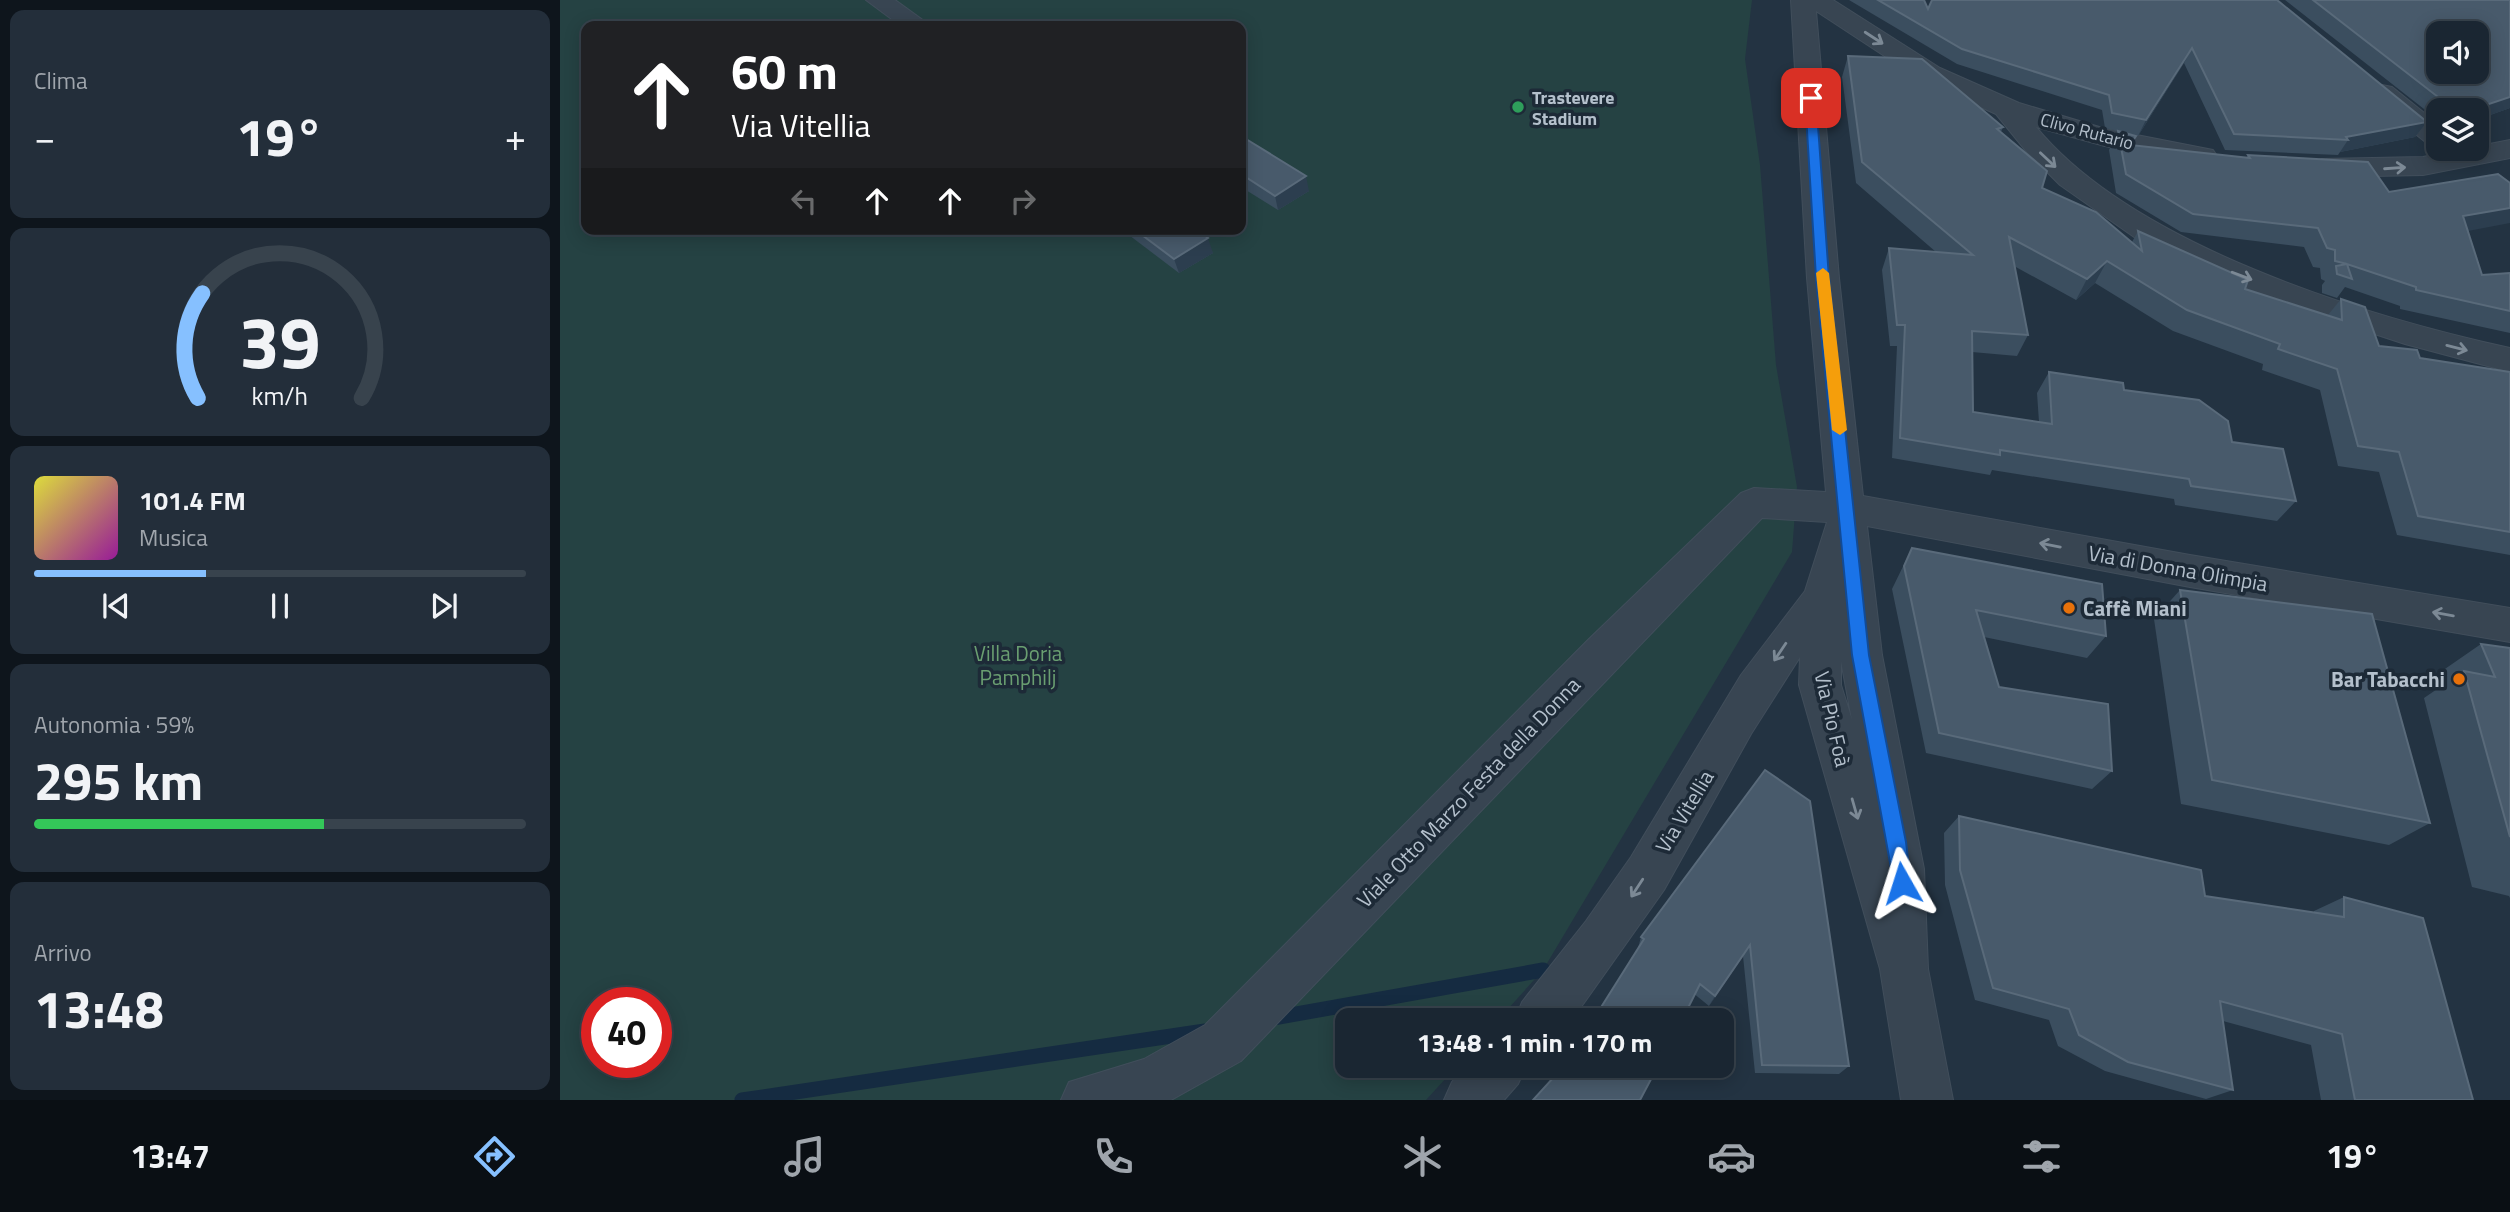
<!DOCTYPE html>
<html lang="it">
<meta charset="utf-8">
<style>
body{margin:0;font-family:"Titillium Web",sans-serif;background:#232e3a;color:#f1f3f6;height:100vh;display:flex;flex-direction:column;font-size:26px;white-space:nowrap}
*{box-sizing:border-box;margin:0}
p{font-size:23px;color:#9fa5ac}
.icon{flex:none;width:38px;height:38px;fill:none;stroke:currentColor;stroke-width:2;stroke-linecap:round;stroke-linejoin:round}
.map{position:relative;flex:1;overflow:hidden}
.drawer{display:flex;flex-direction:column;gap:10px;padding:10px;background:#0e151c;width:560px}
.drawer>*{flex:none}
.hud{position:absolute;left:21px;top:21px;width:665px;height:214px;border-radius:14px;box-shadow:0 4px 18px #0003,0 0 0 2px #38434d;background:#202124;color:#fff;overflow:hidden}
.fabs{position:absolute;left:1866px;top:21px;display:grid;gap:14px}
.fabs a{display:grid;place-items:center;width:63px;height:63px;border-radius:14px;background:#1a2632;box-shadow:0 4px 18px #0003,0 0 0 2px #38434d;font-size:35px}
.speed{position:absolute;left:21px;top:987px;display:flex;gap:14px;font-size:35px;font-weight:700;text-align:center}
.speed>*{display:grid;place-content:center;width:91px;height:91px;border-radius:50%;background:#1a2632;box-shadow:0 4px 18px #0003,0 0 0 2px #38434d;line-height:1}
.speed .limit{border:10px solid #d22;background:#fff;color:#111}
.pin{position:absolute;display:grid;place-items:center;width:60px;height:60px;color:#fff;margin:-30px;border-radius:14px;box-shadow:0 4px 10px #0006}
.me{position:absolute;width:77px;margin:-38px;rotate:354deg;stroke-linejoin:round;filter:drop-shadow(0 0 5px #0008)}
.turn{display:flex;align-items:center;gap:24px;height:147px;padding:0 35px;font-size:32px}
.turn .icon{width:91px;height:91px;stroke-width:2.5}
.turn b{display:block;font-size:49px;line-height:60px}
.lanes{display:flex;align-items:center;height:66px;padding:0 35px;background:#0003;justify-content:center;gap:35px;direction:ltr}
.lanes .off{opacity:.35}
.big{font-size:52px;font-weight:700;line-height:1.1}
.drawer .card{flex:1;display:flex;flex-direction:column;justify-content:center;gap:10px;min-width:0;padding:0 24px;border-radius:14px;background:#232e3a}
.drawer .dial{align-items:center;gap:0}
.dial svg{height:182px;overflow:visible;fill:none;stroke:#38434d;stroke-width:7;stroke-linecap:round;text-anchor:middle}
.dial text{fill:#f1f3f6;stroke:none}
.song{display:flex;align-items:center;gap:21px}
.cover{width:84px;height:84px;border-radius:10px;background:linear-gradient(135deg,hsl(60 70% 55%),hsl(300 70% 35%))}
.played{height:7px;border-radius:4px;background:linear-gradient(90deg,#86c0ff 35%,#38434d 35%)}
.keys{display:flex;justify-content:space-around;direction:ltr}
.heat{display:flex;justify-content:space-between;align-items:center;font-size:38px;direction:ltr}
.charge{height:10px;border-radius:5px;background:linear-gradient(90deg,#34c759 59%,#38434d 0)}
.trip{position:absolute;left:775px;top:1008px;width:399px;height:70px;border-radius:14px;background:#1a2632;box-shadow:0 4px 18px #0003,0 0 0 2px #38434d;font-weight:700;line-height:70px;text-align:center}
.menu{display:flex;height:112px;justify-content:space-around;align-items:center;background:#0a0f14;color:#9fa5ac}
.menu .icon{width:49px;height:49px}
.menu .selected{color:#86c0ff}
.menu b{font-size:32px;color:#f1f3f6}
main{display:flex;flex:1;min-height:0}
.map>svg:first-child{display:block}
.green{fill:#254243;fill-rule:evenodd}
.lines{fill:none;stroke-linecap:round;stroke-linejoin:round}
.stream{stroke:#152b41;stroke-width:15}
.minor-casing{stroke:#414e5b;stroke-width:2}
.minor{fill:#384552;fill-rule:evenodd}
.wall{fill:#3b4e5f}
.shaded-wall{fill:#2c3e4f}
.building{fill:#485a6b;stroke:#596a7a;stroke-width:2;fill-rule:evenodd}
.oneway{stroke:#7c8995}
.route{fill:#1a73e8;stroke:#114b97;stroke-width:2}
.slow{fill:#f59e0b}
.leisure-dot{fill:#2e9e5b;stroke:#1d2a37;stroke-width:2.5}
.food-dot{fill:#e8710a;stroke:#1d2a37;stroke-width:2.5}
.labels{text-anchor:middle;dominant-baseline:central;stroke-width:7;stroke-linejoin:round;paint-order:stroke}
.far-poi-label{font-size:18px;font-weight:bold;fill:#b4c0cc;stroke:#1d2a37;text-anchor:start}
.far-street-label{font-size:18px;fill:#b4c0cc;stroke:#1d2a37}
.street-label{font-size:21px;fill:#b4c0cc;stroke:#1d2a37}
.poi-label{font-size:21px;font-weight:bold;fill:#b4c0cc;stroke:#1d2a37;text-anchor:start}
.park-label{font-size:21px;fill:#6a9f71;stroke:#1d2a37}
</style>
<main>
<section class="drawer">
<div class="card"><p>Clima</p>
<div class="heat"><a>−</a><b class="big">19°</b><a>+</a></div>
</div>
<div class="card dial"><svg viewBox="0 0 100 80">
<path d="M14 69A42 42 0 1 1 86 69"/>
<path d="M14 69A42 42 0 0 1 16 23" stroke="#86c0ff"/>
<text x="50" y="56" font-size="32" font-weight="700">39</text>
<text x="50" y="72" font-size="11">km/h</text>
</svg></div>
<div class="card">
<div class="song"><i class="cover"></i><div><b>101.4 FM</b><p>Musica</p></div></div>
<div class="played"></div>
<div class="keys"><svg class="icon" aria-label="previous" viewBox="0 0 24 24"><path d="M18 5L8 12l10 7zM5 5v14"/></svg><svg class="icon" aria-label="pause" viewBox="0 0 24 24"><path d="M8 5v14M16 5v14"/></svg><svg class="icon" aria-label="next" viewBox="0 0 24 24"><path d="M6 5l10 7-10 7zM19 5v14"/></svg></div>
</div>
<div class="card"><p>Autonomia · 59%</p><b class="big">295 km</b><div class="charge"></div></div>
<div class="card"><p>Arrivo</p><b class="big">13:48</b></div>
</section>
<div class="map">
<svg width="1950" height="1100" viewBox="0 0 1950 1100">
<rect width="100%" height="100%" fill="#233342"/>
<!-- green -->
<path class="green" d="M0 0H1192L1185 59 1200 165 1216 365 1237 487 1232 552 983 970 938 1020H788V1066H897L866 1100H0ZM26 26H681V229H26ZM37 1003H96V1062H37Z"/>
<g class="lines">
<!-- stream -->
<g class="stream">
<path d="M708 1019 983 970"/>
<path d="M182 1100 645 1031"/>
</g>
<defs>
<g id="minor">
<path d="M306 0H335L371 26H341Z"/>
<path d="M1231 0H1273L1380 68 1459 103 1546 129 1653 150 1657 156 1653 162 1643 165 1545 146 1476 127C1573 245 1804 316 1950 348V372L1845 344 1754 314 1663 280 1577 239 1500 185 1466 151 1436 114 1361 80 1256 11 1279 278 1303 496 1630 555 1950 608V642L1630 587 1307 526 1322 655 1364 869 1368 969 1393 1100H1341L1320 969 1239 685 1240 657 1191 734 1104 890 1014 1017 1012 1020H955L962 1002 1026 921 1071 857 1181 675 1245 591 1267 522 1202 518 681 1061 611 1100H501L509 1082 584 1059 645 1025 1028 640 1181 493 1194 488 1266 492 1247 278ZM1281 661 1292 720 1281 685Z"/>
<path d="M1822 85 1832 87 1878 124V146L1868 144 1812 99 1808 93 1812 87Z"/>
<path d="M1950 140V158L1863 175 1762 177 1752 174 1748 168 1752 162 1762 159 1863 157Z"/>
<path d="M906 1066H966L958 1084 944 1100H884L892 1082Z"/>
</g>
</defs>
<!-- minor casing -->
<use href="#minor" class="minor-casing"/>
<!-- minor -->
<use href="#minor" class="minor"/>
</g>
<!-- wall -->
<g class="wall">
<path d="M1289 0H1364L1368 9 1717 0 1867 122 1855 137 1780 152 1778 155 1665 150 1624 63 1578 136 1545 128 1542 110 1397 64Z"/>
<path d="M1725 0H1950V108L1916 120V110H1878V120Z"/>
<path d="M1288 56 1443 127 1441 132 1482 188 1572 242 1578 231 1685 289 1768 315 1781 299 1819 346 1860 358 1950 372V555L1837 535 1819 472 1778 466 1760 390 1702 370 1703 364 1613 331 1535 283 1516 300 1454 266 1468 335 1457 356 1412 352 1413 412 1479 422 1477 393 1489 372 1564 390 1672 442 1736 501 1717 521 1615 505 1614 499 1432 470 1430 475 1332 458 1337 346H1330L1322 270 1329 248 1376 252 1296 183 1282 77Z"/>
<path d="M1558 131 1576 136 1571 145 1686 158 1688 155 1829 192 1907 231 1922 275 1950 273V333L1840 309V306L1785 287 1777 298 1762 293V285L1765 281 1761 279 1760 268 1753 267 1744 247 1621 232 1556 193 1549 150Z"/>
<path d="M681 141 749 191 718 210 681 187Z"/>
<path d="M561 229H636L653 253 619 273Z"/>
<path d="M1352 548 1546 636 1527 658 1424 637 1439 687 1552 771 1532 789 1366 753 1332 589Z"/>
<path d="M1620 590 1870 823 1829 845 1621 804 1594 619Z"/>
<path d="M1921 644 1950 648V898L1949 896 1912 887 1864 698 1886 683 1882 671Z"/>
<path d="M1205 770 1289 1066 1279 1074 1195 1073 1183 956 1149 1006 1078 948 1081 937Z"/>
<path d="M1399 816 1645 896 1754 913V911L1784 897 1913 1100H1761L1751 1045 1663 1021 1673 1090 1646 1099 1545 1071 1498 1046 1489 1020 1415 1000 1385 885 1384 833Z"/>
</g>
<!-- shaded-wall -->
<g class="shaded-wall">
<path d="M1632 48 1624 63 1578 136 1586 120Z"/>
<path d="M1950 97V108L1916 120V110H1911Z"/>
<path d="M1867 122 1855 137 1780 152 1788 140 1786 137Z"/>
<path d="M746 176 749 191 718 210 715 196Z"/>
<path d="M1950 208V223L1887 235 1903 216Z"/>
<path d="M648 238 653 253 619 273 614 259Z"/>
<path d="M1547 261 1535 283 1516 300 1527 279Z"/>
<path d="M1190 945 1183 956 1149 1006 1155 996Z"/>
</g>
<!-- building -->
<g class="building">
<path d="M1318 0H1364L1368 9 1372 0H1717L1867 122 1786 137 1788 140 1674 134 1632 48 1586 120 1552 113 1549 95 1402 49Z"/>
<path d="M1753 0H1950V97L1911 110H1892L1891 107ZM1878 33H1916V72H1878Z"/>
<path d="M1288 56 1362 59 1443 127 1437 129 1487 171 1482 188 1536 212 1582 251 1578 231 1688 280 1685 289 1782 320 1781 299 1805 307 1819 346 1857 350 1860 358 1950 372V532L1858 516 1839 452 1798 446 1777 369 1718 349 1720 344 1627 310 1547 261 1527 279 1449 237 1468 335 1412 331 1413 412 1492 424 1489 372 1563 383 1564 390 1639 400 1668 421 1672 442 1723 449 1736 501 1631 486 1629 479 1440 450V455L1340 438 1345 325H1337L1329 248 1413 255 1302 162Z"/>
<path d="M1558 131 1576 136 1570 145 1690 158 1688 155 1808 162 1829 192 1938 174 1950 183V208L1903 216 1922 275 1950 273V311L1856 290V287L1787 264 1792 279 1777 274 1776 266 1787 264 1775 261V250L1767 248 1758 228 1633 214 1566 174Z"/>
<path d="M686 139 746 176 715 196 681 174V141Z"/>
<path d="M574 229H636L648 238 614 259Z"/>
<path d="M1352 548 1542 584 1546 636 1416 610 1439 687 1548 704 1552 771 1379 733 1344 566Z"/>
<path d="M1620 590 1812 614 1870 823 1652 780Z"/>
<path d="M1921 644 1950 648V837L1904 671 1935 677Z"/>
<path d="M1205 770 1250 801 1289 1066 1202 1065 1190 945 1155 996 1140 984 1122 1020H1033L1084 939 1081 937Z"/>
<path d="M1399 816 1641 870 1645 896 1784 917V897L1863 918 1913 1100H1795L1782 1034 1660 1001 1673 1090 1568 1062 1519 1035 1509 1009 1433 988 1400 870Z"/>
<path d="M1004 1066H1098L1080 1100H973Z"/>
</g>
<!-- one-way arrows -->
<defs><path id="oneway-shaft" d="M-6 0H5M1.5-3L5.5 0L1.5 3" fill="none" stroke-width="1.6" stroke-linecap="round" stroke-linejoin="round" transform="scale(1.75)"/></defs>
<g class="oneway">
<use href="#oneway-shaft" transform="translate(1314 38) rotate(33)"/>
<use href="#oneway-shaft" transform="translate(1488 160) rotate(43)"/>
<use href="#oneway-shaft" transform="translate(1835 168) rotate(-4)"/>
<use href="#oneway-shaft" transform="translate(1682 276) rotate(21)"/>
<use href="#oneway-shaft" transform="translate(1897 348) rotate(14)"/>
<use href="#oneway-shaft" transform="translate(1490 545) rotate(-169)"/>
<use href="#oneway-shaft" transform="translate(1883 614) rotate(-170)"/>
<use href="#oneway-shaft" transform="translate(1220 652) rotate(124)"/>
<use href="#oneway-shaft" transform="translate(1295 809) rotate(74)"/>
<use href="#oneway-shaft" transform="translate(1077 888) rotate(123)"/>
</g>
<!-- route -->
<path class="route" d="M1251 95 1256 98 1269 278 1309 655 1346 842 1351 883 1348 890 1342 893 1335 890 1292 655 1256 278 1245 98Z"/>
<!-- slow -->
<path class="slow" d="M1263 268 1269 273 1287 430 1280 435 1272 430 1256 273Z"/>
<!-- markers -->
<circle class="leisure-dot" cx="958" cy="107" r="7"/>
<g class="food-dot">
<circle cx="1509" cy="608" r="7"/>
<circle cx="1899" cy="679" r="7"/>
</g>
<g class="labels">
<!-- far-poi labels -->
<g class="far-poi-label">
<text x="972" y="97">Trastevere<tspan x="972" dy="21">Stadium</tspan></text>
</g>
<!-- far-street labels -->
<g class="far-street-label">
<text transform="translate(1527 131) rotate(15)">Clivo Rutario</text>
</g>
<!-- street labels -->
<g class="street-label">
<text transform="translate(1618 568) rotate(10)">Via di Donna Olimpia</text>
<text transform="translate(1273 719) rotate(77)">Via Pio Foà</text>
<text transform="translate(908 792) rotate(-46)">Viale Otto Marzo Festa della Donna</text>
<text transform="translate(1124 811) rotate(-59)">Via Vitellia</text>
</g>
<!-- poi labels -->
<g class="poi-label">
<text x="1523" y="608">Caffè Miani</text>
<text x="1885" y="679" text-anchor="end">Bar Tabacchi</text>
</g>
<!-- park labels -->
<g class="park-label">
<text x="458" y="653">Villa Doria<tspan x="458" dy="24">Pamphilj</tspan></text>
</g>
</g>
</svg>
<div class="fabs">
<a><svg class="icon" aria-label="sound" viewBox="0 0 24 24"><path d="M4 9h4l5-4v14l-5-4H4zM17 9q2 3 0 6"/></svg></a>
<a><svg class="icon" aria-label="layers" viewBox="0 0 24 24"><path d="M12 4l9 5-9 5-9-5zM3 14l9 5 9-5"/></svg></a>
</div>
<div class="speed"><div class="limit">40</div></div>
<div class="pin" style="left:1251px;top:98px;background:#d93025"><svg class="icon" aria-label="arrive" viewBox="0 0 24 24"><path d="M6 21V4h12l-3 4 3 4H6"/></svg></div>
<svg class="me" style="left:1342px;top:883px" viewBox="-20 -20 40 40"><path d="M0-17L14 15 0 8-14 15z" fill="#1a73e8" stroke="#fff" stroke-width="4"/></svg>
<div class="trip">13:48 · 1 min · 170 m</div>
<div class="hud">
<div class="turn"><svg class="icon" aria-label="ahead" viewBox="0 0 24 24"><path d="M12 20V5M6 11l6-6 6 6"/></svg><div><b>60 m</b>Via Vitellia</div></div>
<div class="lanes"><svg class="icon off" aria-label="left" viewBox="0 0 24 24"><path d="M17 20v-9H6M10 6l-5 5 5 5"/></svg><svg class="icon" aria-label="ahead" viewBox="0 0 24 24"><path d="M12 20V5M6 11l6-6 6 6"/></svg><svg class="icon" aria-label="ahead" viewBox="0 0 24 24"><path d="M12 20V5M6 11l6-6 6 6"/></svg><svg class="icon off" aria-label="right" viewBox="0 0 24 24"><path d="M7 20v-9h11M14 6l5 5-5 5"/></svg></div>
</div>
</div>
</main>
<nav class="menu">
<b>13:47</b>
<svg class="icon selected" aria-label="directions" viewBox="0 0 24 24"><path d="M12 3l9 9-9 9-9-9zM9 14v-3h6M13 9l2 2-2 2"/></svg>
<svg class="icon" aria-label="music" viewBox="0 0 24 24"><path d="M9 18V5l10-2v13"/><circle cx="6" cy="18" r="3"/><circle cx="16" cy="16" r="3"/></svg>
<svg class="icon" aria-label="phone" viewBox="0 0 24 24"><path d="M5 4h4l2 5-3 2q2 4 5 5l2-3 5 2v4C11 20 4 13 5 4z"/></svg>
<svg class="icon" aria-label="climate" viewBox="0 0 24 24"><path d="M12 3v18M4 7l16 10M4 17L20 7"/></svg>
<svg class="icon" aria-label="car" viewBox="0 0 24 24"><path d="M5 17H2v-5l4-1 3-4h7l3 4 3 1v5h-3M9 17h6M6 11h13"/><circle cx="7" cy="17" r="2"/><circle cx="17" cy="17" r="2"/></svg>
<svg class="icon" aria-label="filters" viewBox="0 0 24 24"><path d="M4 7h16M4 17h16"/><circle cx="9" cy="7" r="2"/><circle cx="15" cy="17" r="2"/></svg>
<b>19°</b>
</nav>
